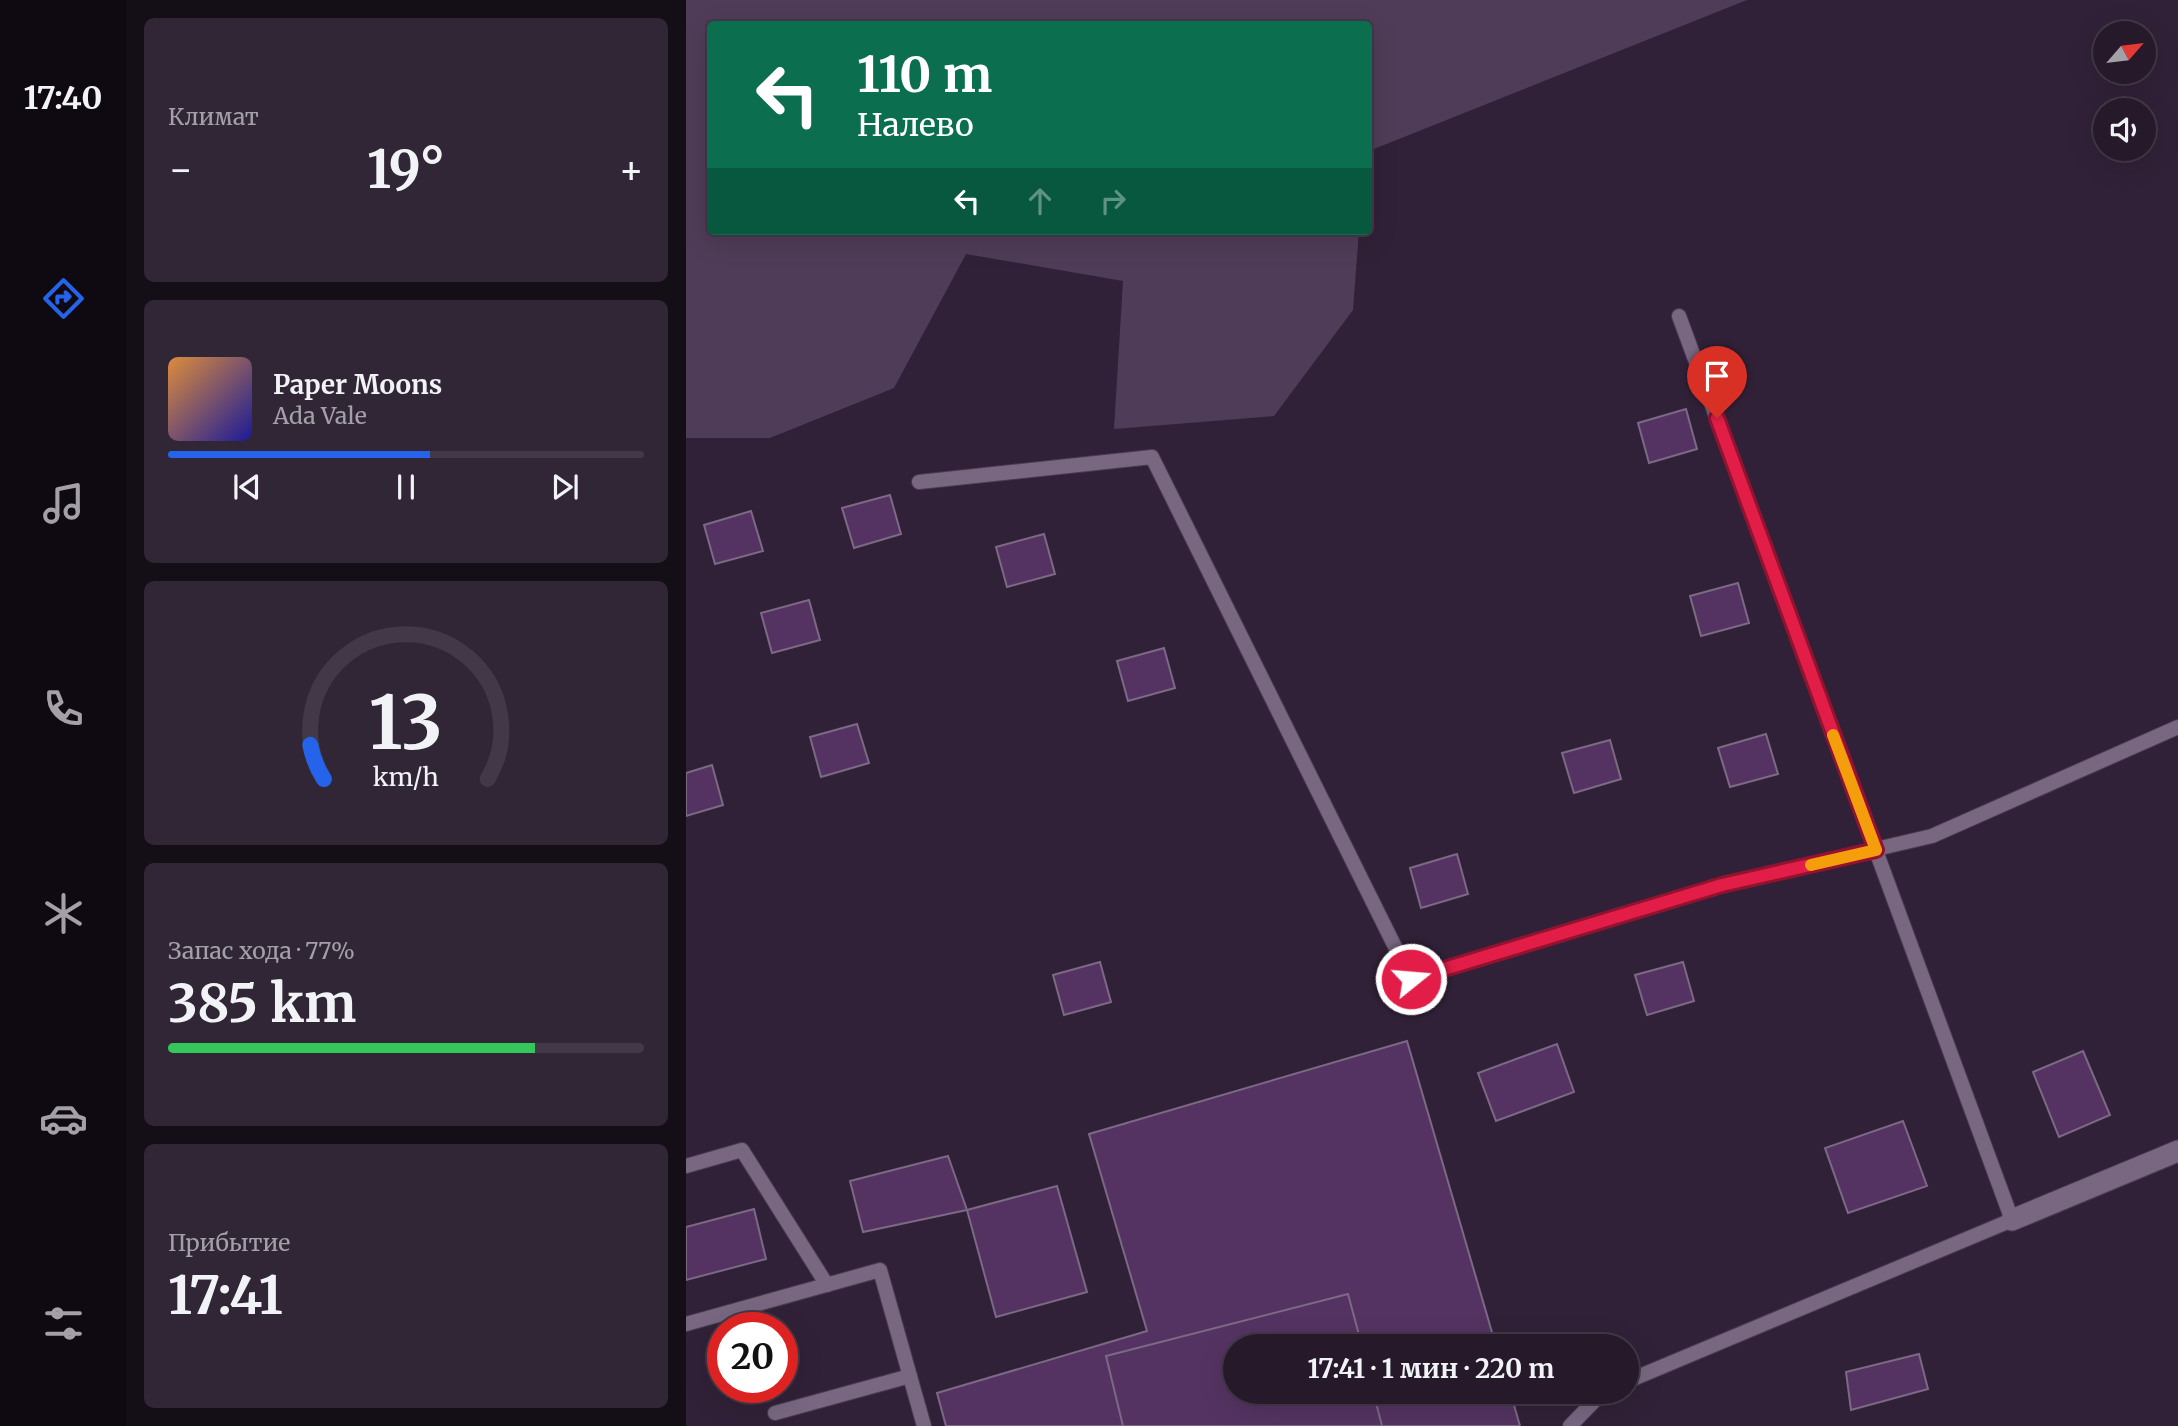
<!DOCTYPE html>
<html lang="ru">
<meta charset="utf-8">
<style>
body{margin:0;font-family:Merriweather,serif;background:#312636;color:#f1f3f6;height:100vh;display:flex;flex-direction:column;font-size:26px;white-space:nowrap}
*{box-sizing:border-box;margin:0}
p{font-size:23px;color:#a3a0a8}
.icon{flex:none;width:38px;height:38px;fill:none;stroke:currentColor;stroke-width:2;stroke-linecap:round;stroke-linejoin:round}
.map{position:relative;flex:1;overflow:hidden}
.side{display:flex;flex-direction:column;gap:18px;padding:18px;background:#140e17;width:560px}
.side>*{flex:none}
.guide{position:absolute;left:21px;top:21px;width:665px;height:214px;border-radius:7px;box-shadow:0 7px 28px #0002,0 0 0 2px #423847;background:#0b6e4f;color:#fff;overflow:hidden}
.needle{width:46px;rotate:62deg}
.tools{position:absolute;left:1407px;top:21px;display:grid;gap:14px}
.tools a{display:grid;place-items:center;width:63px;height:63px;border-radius:50%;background:#25192a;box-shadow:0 7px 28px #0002,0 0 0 2px #423847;font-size:35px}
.speed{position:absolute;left:21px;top:1312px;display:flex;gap:14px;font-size:35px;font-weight:700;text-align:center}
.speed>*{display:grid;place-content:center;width:91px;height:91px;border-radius:50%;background:#25192a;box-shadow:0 7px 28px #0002,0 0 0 2px #423847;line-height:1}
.speed .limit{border:10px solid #d22;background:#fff;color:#111}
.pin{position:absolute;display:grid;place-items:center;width:60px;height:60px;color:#fff;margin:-72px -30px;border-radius:50% 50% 50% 0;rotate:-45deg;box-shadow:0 0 7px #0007}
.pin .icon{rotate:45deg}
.me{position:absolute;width:77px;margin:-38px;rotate:73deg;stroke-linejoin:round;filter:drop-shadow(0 0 5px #0008)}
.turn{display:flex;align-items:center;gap:24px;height:147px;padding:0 35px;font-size:32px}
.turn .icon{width:91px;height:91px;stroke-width:2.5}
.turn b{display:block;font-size:49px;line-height:60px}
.lanes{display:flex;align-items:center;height:66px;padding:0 35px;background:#0003;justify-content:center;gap:35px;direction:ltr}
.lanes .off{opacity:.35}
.big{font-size:52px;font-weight:700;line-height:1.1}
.side .card{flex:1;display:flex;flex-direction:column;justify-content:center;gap:10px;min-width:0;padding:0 24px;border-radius:10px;background:#312636}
.side .dial{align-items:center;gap:0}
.dial svg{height:182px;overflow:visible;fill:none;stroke:#423847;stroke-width:7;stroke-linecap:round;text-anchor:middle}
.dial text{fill:#f1f3f6;stroke:none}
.song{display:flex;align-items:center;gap:21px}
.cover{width:84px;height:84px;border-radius:10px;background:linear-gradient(135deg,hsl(30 70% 55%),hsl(240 70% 35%))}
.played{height:7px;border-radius:4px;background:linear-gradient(90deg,#2563eb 55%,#423847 55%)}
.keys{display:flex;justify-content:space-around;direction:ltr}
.heat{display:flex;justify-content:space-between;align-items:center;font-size:38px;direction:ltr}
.charge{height:10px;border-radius:5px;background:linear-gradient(90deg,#34c759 77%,#423847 0)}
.trip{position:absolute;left:537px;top:1334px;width:416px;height:70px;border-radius:35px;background:#25192a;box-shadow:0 7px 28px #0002,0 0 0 2px #423847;font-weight:700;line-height:70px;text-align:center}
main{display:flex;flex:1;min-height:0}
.tab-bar{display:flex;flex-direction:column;width:126px;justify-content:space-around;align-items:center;background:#0f0a11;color:#a3a0a8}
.tab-bar .icon{width:49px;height:49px}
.tab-bar .selected{color:#2563eb}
.tab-bar b{font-size:32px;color:#f1f3f6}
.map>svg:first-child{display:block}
.green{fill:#4f3c58}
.building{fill:#543362;stroke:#7c6984;stroke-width:2}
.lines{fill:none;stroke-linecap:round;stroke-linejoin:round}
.service-casing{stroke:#4a3c50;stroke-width:16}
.minor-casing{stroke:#4a3c50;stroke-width:23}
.service{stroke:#796782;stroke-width:14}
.minor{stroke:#796782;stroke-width:21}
.route-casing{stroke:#92132f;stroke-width:18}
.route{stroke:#e11d48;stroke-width:12}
.slow{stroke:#f59e0b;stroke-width:12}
</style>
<main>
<nav class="tab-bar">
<b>17:40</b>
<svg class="icon selected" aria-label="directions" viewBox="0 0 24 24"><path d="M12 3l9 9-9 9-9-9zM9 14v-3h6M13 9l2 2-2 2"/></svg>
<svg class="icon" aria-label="music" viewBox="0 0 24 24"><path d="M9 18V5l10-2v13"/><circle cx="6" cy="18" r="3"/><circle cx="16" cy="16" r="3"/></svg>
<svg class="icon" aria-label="phone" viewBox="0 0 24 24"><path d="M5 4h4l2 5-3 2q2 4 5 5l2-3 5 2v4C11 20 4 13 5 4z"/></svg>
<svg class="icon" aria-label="climate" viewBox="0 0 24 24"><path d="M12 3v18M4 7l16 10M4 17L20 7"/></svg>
<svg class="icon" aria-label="car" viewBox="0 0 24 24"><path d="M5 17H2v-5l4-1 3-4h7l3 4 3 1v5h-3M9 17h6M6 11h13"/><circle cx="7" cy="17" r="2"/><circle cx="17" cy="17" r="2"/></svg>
<svg class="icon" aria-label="filters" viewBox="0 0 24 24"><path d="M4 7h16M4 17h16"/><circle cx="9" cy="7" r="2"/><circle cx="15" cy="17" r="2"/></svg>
</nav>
<section class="side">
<div class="card"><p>Климат</p>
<div class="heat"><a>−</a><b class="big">19°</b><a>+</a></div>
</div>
<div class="card">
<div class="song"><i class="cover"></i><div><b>Paper Moons</b><p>Ada Vale</p></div></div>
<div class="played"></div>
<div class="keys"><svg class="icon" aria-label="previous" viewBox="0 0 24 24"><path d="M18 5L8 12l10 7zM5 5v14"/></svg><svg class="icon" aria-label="pause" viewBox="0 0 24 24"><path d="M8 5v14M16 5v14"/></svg><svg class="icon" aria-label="next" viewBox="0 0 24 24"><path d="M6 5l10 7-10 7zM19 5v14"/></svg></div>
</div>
<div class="card dial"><svg viewBox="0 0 100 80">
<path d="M14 69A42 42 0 1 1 86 69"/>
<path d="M14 69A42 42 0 0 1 8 54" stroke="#2563eb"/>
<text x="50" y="56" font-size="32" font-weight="700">13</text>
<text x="50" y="72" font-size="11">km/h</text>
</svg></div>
<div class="card"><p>Запас хода · 77%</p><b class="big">385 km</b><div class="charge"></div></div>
<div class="card"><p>Прибытие</p><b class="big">17:41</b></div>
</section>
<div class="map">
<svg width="1492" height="1426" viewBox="0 0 1492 1426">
<rect width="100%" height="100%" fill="#312138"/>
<!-- green -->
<path class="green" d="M0 0H1061L683 151 682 24H24V231H673L667 310 588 416 428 429 437 281 280 254 208 388 84 438H0Z"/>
<!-- building -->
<g class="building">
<path d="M1000 409 1011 449 963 463 952 423Z"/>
<path d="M204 495 215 534 168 548 156 508Z"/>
<path d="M65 511 77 551 29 564 18 525Z"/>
<path d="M358 534 369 574 321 587 310 547Z"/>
<path d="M1052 583 1063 623 1015 636 1004 596Z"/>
<path d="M123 600 134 640 86 653 75 613Z"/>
<path d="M478 648 489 688 442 701 431 661Z"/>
<path d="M171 724 183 763 135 777 124 737Z"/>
<path d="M1080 734 1092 774 1044 787 1032 748Z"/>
<path d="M924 740 935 779 888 793 876 753Z"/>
<path d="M26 765 37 805 0 816V773Z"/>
<path d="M771 854 782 894 735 908 724 868Z"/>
<path d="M414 962 425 1002 378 1015 367 975Z"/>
<path d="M997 962 1008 1001 961 1015 949 975Z"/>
<path d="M721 1041 810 1346H550V1391H824L834 1426H260L251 1393 461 1331 403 1134Z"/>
<path d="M871 1044 888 1092 810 1121 792 1073Z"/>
<path d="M1397 1051 1424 1115 1373 1137 1347 1072Z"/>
<path d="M1217 1121 1241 1186 1162 1213 1139 1148Z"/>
<path d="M262 1156 281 1210 177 1232 164 1181Z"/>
<path d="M371 1186 401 1292 310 1317 281 1210Z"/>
<path d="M68 1209 80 1259 0 1280V1227Z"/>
<path d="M662 1294 676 1346H550V1391H687L696 1426H437L420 1356Z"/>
<path d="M1233 1354 1242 1389 1165 1410 1160 1372Z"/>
</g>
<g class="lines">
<defs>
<g id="service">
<path d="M233 482 466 457 725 979 1036 885 1246 836 1492 727"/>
<path d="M0 1166 56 1150 141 1285"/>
<path d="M0 1324 194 1270 238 1426"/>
<path d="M942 1381 1326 1220 993 316"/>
<path d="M89 1413 224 1376"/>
<path d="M884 1426 918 1391"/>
</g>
<path id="minor" d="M1326 1220 1492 1151"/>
</defs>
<!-- service casing -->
<use href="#service" class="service-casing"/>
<!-- minor casing -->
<use href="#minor" class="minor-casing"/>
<!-- service -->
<use href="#service" class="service"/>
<!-- minor -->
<use href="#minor" class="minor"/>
</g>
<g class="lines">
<defs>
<path id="route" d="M725 979 1036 885 1190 850 1031 418"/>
</defs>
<!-- route casing -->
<use href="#route" class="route-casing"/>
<!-- route -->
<use href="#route" class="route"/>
<!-- slow -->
<path class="slow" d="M1125 865 1190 850 1147 735"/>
</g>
</svg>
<div class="tools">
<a><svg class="needle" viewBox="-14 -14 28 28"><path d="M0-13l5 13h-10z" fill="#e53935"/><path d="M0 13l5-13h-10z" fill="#a3a0a8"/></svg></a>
<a><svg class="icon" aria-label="sound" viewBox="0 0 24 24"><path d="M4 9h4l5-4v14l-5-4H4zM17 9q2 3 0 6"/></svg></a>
</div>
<div class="speed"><div class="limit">20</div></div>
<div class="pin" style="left:1031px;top:418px;background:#d93025"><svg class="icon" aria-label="arrive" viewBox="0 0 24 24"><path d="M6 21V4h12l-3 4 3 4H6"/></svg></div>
<svg class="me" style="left:725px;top:979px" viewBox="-20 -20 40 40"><circle r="17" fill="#e11d48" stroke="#fff" stroke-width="3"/><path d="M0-11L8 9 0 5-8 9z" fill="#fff"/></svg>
<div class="trip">17:41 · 1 мин · 220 m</div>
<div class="guide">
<div class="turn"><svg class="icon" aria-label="left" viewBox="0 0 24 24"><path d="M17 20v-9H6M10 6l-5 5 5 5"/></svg><div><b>110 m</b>Налево</div></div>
<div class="lanes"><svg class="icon" aria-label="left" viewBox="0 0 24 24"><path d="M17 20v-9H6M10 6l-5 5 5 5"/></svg><svg class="icon off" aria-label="ahead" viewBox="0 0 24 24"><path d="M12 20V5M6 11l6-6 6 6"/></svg><svg class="icon off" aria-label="right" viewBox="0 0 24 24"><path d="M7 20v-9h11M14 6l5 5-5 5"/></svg></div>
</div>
</div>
</main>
